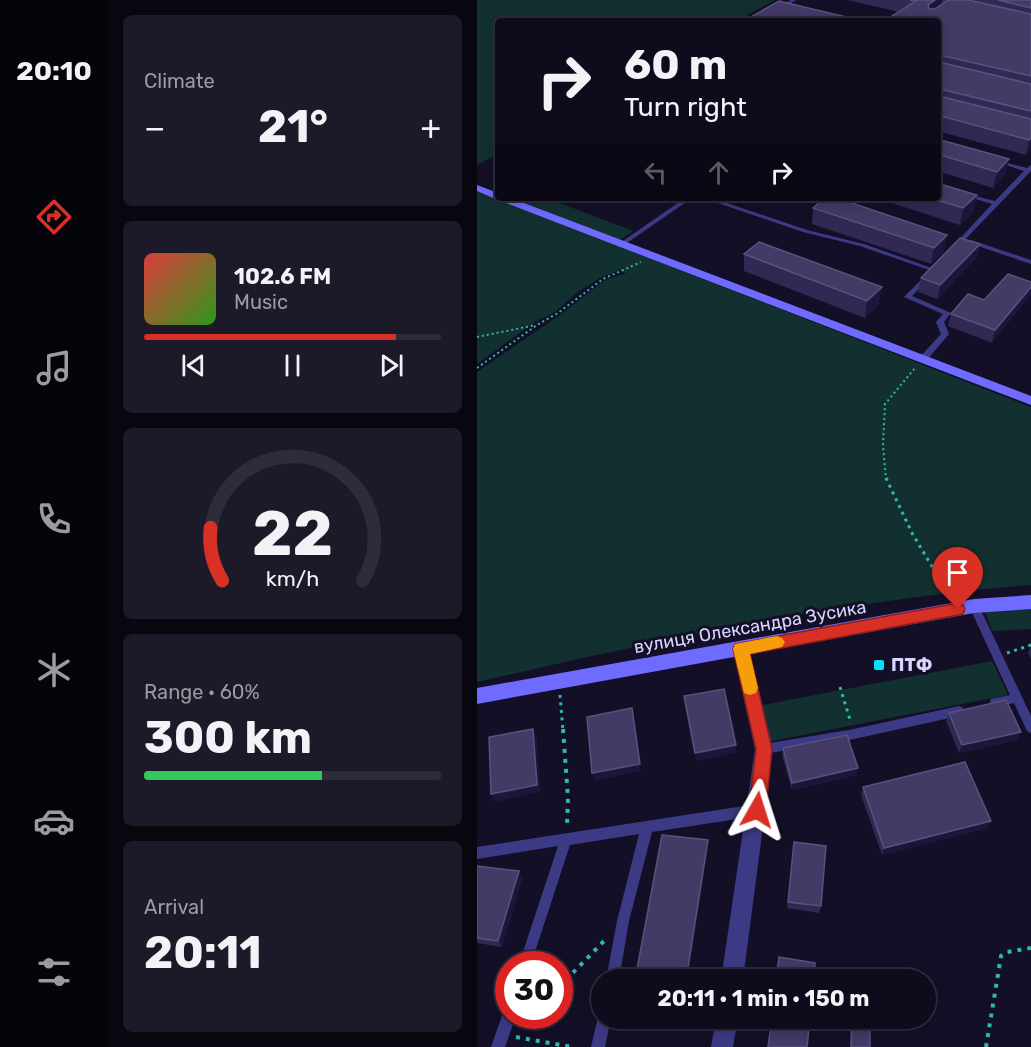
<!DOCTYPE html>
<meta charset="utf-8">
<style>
body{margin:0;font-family:Rubik,sans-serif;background:#1c1929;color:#f1f3f6;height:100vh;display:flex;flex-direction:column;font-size:22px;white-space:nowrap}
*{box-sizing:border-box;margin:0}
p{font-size:20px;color:#9b9ba3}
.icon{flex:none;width:33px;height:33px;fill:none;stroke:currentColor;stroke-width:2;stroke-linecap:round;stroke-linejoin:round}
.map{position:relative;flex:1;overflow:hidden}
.side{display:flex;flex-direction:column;gap:15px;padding:15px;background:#08060f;width:369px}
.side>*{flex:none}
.banner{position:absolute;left:18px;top:18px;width:446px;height:183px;border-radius:6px;box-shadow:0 3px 15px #0003,0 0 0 2px #2e2b3b;background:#0e0b1c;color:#f1f3f6;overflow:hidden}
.speed{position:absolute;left:18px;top:951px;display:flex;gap:12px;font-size:30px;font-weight:700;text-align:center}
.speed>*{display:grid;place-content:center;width:78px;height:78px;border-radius:50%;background:#0e0b1c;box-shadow:0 3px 15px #0003,0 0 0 2px #2e2b3b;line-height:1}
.speed .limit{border:9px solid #d22;background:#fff;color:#111}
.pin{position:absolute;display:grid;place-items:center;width:51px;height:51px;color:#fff;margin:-62px -26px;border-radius:50% 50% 50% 0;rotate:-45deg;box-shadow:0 0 6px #0007}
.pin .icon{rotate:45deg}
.me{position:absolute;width:66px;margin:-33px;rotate:6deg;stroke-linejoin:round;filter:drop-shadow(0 0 4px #0008)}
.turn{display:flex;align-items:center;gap:21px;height:126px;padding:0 30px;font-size:27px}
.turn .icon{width:78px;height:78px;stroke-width:2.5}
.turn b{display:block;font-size:42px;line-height:51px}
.lanes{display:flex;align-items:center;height:57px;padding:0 30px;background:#0003;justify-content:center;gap:30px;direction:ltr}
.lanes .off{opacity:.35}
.big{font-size:45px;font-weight:700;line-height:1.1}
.side .tile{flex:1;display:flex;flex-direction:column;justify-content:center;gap:9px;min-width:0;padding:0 21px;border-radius:9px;background:#1c1929}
.side .dial{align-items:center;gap:0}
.dial svg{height:156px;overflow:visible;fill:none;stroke:#2e2b3b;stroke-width:7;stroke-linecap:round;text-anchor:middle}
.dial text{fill:#f1f3f6;stroke:none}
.song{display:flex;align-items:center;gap:18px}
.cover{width:72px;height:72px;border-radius:9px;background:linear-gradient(135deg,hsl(0 70% 55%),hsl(110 70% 35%))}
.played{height:6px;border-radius:3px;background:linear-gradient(90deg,#d93025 85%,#2e2b3b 85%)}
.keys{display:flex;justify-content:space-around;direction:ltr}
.heat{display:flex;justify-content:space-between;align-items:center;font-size:33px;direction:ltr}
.charge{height:9px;border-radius:4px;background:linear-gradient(90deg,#34c759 60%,#2e2b3b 0)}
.trip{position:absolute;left:114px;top:969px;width:345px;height:60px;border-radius:30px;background:#0e0b1c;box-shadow:0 3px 15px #0003,0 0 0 2px #2e2b3b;font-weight:700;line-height:60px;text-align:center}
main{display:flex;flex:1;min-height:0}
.dock{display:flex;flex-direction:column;width:108px;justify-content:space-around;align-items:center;background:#06040b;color:#9b9ba3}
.dock .icon{width:42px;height:42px}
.dock .active{color:#d93025}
.dock b{font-size:27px;color:#f1f3f6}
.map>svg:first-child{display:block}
.green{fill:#12302f}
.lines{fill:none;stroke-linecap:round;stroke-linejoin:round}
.path-far2{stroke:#2fb8b0;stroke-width:2;stroke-dasharray:2 3;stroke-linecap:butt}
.path-far1{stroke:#2fb8b0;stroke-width:3;stroke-dasharray:3 4.5;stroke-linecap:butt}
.path{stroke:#2fb8b0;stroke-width:4;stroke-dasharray:4 6;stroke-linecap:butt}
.lane{fill:#3d3a85;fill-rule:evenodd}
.street{fill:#3d3a85;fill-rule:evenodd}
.secondary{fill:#6f6bff;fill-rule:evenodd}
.wall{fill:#312854}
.shaded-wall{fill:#1d163a}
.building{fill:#433a66;stroke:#5a527e;stroke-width:1.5}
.route{fill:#d93025;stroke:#8d1f18;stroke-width:1.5}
.slow{fill:#f59e0b}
.poi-dot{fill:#00e5ff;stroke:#130f26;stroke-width:2}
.labels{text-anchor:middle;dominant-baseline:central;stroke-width:6;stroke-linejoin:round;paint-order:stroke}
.street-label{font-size:18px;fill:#d9d4ff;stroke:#130f26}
.poi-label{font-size:18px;font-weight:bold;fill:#d9d4ff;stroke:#130f26;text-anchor:start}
</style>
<main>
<nav class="dock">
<b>20:10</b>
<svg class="icon active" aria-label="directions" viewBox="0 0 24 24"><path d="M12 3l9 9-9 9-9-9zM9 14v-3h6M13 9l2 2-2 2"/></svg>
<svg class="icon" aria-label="music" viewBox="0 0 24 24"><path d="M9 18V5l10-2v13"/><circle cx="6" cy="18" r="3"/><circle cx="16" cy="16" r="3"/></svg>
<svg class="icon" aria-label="phone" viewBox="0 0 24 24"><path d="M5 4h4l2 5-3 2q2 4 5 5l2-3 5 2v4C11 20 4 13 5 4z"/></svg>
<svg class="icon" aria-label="climate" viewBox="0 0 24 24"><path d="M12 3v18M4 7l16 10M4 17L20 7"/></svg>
<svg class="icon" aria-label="car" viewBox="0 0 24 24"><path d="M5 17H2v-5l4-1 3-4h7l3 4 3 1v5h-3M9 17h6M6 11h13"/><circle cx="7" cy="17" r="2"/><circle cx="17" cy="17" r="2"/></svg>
<svg class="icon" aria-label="filters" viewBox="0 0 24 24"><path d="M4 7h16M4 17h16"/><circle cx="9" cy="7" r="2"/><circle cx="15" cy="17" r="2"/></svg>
</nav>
<section class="side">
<div class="tile"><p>Climate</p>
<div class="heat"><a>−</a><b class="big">21°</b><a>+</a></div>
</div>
<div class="tile">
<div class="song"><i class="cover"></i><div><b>102.6 FM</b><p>Music</p></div></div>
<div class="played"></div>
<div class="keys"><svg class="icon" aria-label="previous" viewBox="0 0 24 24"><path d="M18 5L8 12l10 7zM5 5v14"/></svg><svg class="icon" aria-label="pause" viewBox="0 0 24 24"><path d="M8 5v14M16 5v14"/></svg><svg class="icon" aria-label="next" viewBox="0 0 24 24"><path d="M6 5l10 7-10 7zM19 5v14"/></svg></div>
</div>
<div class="tile dial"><svg viewBox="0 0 100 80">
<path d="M14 69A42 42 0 1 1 86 69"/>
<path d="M14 69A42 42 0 0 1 8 42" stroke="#d93025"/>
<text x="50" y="56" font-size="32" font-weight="700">22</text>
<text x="50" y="72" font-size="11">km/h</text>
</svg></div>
<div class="tile"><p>Range · 60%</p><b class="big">300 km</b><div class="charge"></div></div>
<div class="tile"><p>Arrival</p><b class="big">20:11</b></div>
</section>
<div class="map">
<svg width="554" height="1047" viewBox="0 0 554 1047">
<rect width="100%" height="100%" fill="#130f26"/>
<!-- green -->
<g class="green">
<path d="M0 0H298L260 21H21V154L0 165Z"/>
<path d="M0 191 554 407V585C367 600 183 640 0 682V372L83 315 128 280 149 273 142 270 123 278 101 292 78 312 58 322 0 364Z"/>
<path d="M35 198H70L156 231 143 240Z"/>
<path d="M554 608V629L515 631 507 610Z"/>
<path d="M515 661 531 695 290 742 281 706Z"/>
</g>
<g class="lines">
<!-- path-far2 -->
<g class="path-far2">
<path d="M0 337 59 325"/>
<path d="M0 368 60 325 81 313 126 279 164 262"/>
<path d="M409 480 406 445 408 404 438 368"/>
</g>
<!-- path-far1 -->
<g class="path-far1">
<path d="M409 478 435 533 472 595"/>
<path d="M530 653 554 645"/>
<path d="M363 687 374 723"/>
<path d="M83 695 86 731"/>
</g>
<!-- path -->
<g class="path">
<path d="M86 729 91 798 90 826"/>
<path d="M82 987 128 940"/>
<path d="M39 1037 95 1047"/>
<path d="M509 1047 524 956 530 952 554 948"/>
</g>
<!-- lane -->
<g class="lane">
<path d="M314 0H319L283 21H278Z"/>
<path d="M519 160 550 168 554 165V171L480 248H476V246L515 204 486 195V193L518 201 547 171 519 162Z"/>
<path d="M208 198H215L147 245H143V243Z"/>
<path d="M226 198H235L330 230 387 244 460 270 457 272 455 271 383 246 326 232Z"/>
<path d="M494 240 554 260V264L492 243 491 242Z"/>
<path d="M450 275 453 277 452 278 435 296 474 313 467 322 472 334 449 361H443V357L464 334 459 322 466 314 427 297 448 276Z"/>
<path d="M497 602 500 603 502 606 554 716V733L550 731 537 703 518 707 514 705 513 702 514 699 533 695 492 606 494 603Z"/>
<path d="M482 706 486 708 487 711 486 714 482 716 377 739 287 754 283 753 281 749 283 745 287 744 377 729Z"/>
<path d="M280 804 284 806 286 810 284 814 280 816 175 832 152 921 142 980H129L140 921 162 834 93 845 54 964H42L81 846 0 859V847Z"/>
<path d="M32 1008V1016H39L28 1047H14L27 1010Z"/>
<path d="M124 1012V1018H134L128 1047H114L122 1013Z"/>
</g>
<!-- street -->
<g class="street">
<path d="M264 642 270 644 272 649 296 749 266 980H244L278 749 256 649 258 644Z"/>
<path d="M239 1018H261L256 1047H234Z"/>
</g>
<!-- secondary -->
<g class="secondary">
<path d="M0 185 21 193V198H34L554 396V405L21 200 0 191Z"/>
<path d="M554 595V609L497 613 0 704V688L497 599Z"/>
</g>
</g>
<!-- wall -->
<g class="wall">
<path d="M371 0H554V150L549 155 460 131V21Z"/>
<path d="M460 139 532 159 528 175 516 188 460 171Z"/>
<path d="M348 198 467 251 454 264 335 224 336 208Z"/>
<path d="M399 198H460L497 211 483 225Z"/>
<path d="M503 244 500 257 460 299 441 292 444 278Z"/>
<path d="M267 254 402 304 388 318 267 271Z"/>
<path d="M554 282 515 343 471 326 474 314 507 300Z"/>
<path d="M554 647V658L551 653Z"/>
<path d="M472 713 540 740 482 753 469 721Z"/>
<path d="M306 748 380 775 315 790 305 756Z"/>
<path d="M386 787 514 821 510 828 405 855 384 795Z"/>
<path d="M317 842 344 906 342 913 310 908Z"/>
<path d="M0 866 42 871 45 878 25 947 0 943Z"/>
<path d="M185 1018H205L204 1021Z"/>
<path d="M374 1018H402V1027L401 1029 393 1028V1047H373Z"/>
</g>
<!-- shaded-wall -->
<g class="shaded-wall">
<path d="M458 0H465L464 8 449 19 451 5Z"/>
<path d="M554 138V150L549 155 552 140Z"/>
<path d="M532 159 528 175 516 188 520 172Z"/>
<path d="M500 195 497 211 483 225 486 208Z"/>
<path d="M470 235 467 251 454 264 457 248Z"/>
<path d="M503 244 500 257 460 299 463 285Z"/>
<path d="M405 287 402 304 388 318 390 301Z"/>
<path d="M554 287V295L515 343 518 330Z"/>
<path d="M155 708 164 771 118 781 115 773Z"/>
<path d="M56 729 60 736 63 792 18 802 14 794Z"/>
<path d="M544 732 540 740 482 753 485 745Z"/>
<path d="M259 745V753L219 761 218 753Z"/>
<path d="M381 768 380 775 315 790V783Z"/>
<path d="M514 821 510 828 405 855 407 848Z"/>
<path d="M231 840V847L211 980H209Z"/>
<path d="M42 871 45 878 25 947 21 941Z"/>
</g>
<!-- building -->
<g class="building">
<path d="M433 0H458L451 5 452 9H458L471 0H491L554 14V76L463 55 460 57V21H407L439 1Z"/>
<path d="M521 0H554V8Z"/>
<path d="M302 1 386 21H267Z"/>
<path d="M460 59 462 62 554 84V111L463 89 460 91Z"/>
<path d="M460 92 462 96 554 119V138L552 140 460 115Z"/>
<path d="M460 139 532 159 520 172 460 154Z"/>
<path d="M460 183 500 195 486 208 453 198H460Z"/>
<path d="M348 198H360L470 235 457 248 336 208Z"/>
<path d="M483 238 503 244 463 285 444 278Z"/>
<path d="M282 242 405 287 390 301 267 254Z"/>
<path d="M531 274 554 282V287L518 330 474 314 491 294 507 300Z"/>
<path d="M247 689 259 745 218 753 207 696Z"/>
<path d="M529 700 544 732 485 745 472 713Z"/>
<path d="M155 708 163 764 115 773 110 717Z"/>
<path d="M56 729 60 785 14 794 12 737Z"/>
<path d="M370 735 381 768 315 783 306 748Z"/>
<path d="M488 762 514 821 407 848 386 787Z"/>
<path d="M185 835 231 840 209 980H158Z"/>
<path d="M317 842 349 846 344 906 311 902Z"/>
<path d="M0 866 42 871 21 941 0 938Z"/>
<path d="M302 957 338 963 337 980H299Z"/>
<path d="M295 1018H333L330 1047H291Z"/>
<path d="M375 1018H402V1027L393 1026V1047H374Z"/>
</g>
<!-- route -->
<path class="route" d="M481 603 486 605 488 609 486 614 481 615 273 654 295 749 289 810 287 817 280 819 274 817 272 810 279 749 256 649 258 644Z"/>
<!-- slow -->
<path class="slow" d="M300 636 305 638 308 642 305 647 273 654 281 688 279 693 273 695 267 693 256 649 258 644Z"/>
<!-- markers -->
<rect class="poi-dot" x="396" y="659" width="12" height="12" rx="3"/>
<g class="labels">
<!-- street labels -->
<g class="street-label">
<text transform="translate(273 627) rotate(-10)">вулиця Олександра Зусика</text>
</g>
<!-- poi labels -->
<g class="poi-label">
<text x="414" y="665">ПТФ</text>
</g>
</g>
</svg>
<div class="speed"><div class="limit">30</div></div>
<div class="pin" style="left:481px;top:609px;background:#d93025"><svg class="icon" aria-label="arrive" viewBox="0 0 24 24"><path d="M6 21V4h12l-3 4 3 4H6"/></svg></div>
<svg class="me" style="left:280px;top:810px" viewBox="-20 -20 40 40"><path d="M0-17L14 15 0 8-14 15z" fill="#d93025" stroke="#fff" stroke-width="4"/></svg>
<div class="trip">20:11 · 1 min · 150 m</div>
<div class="banner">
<div class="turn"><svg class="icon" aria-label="right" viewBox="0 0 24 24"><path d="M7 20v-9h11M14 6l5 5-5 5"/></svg><div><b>60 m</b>Turn right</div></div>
<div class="lanes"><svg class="icon off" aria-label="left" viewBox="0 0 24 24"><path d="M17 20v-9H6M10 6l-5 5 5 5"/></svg><svg class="icon off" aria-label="ahead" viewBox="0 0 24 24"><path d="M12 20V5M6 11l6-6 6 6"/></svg><svg class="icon" aria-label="right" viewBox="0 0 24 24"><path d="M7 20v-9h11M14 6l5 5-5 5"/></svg></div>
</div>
</div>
</main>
